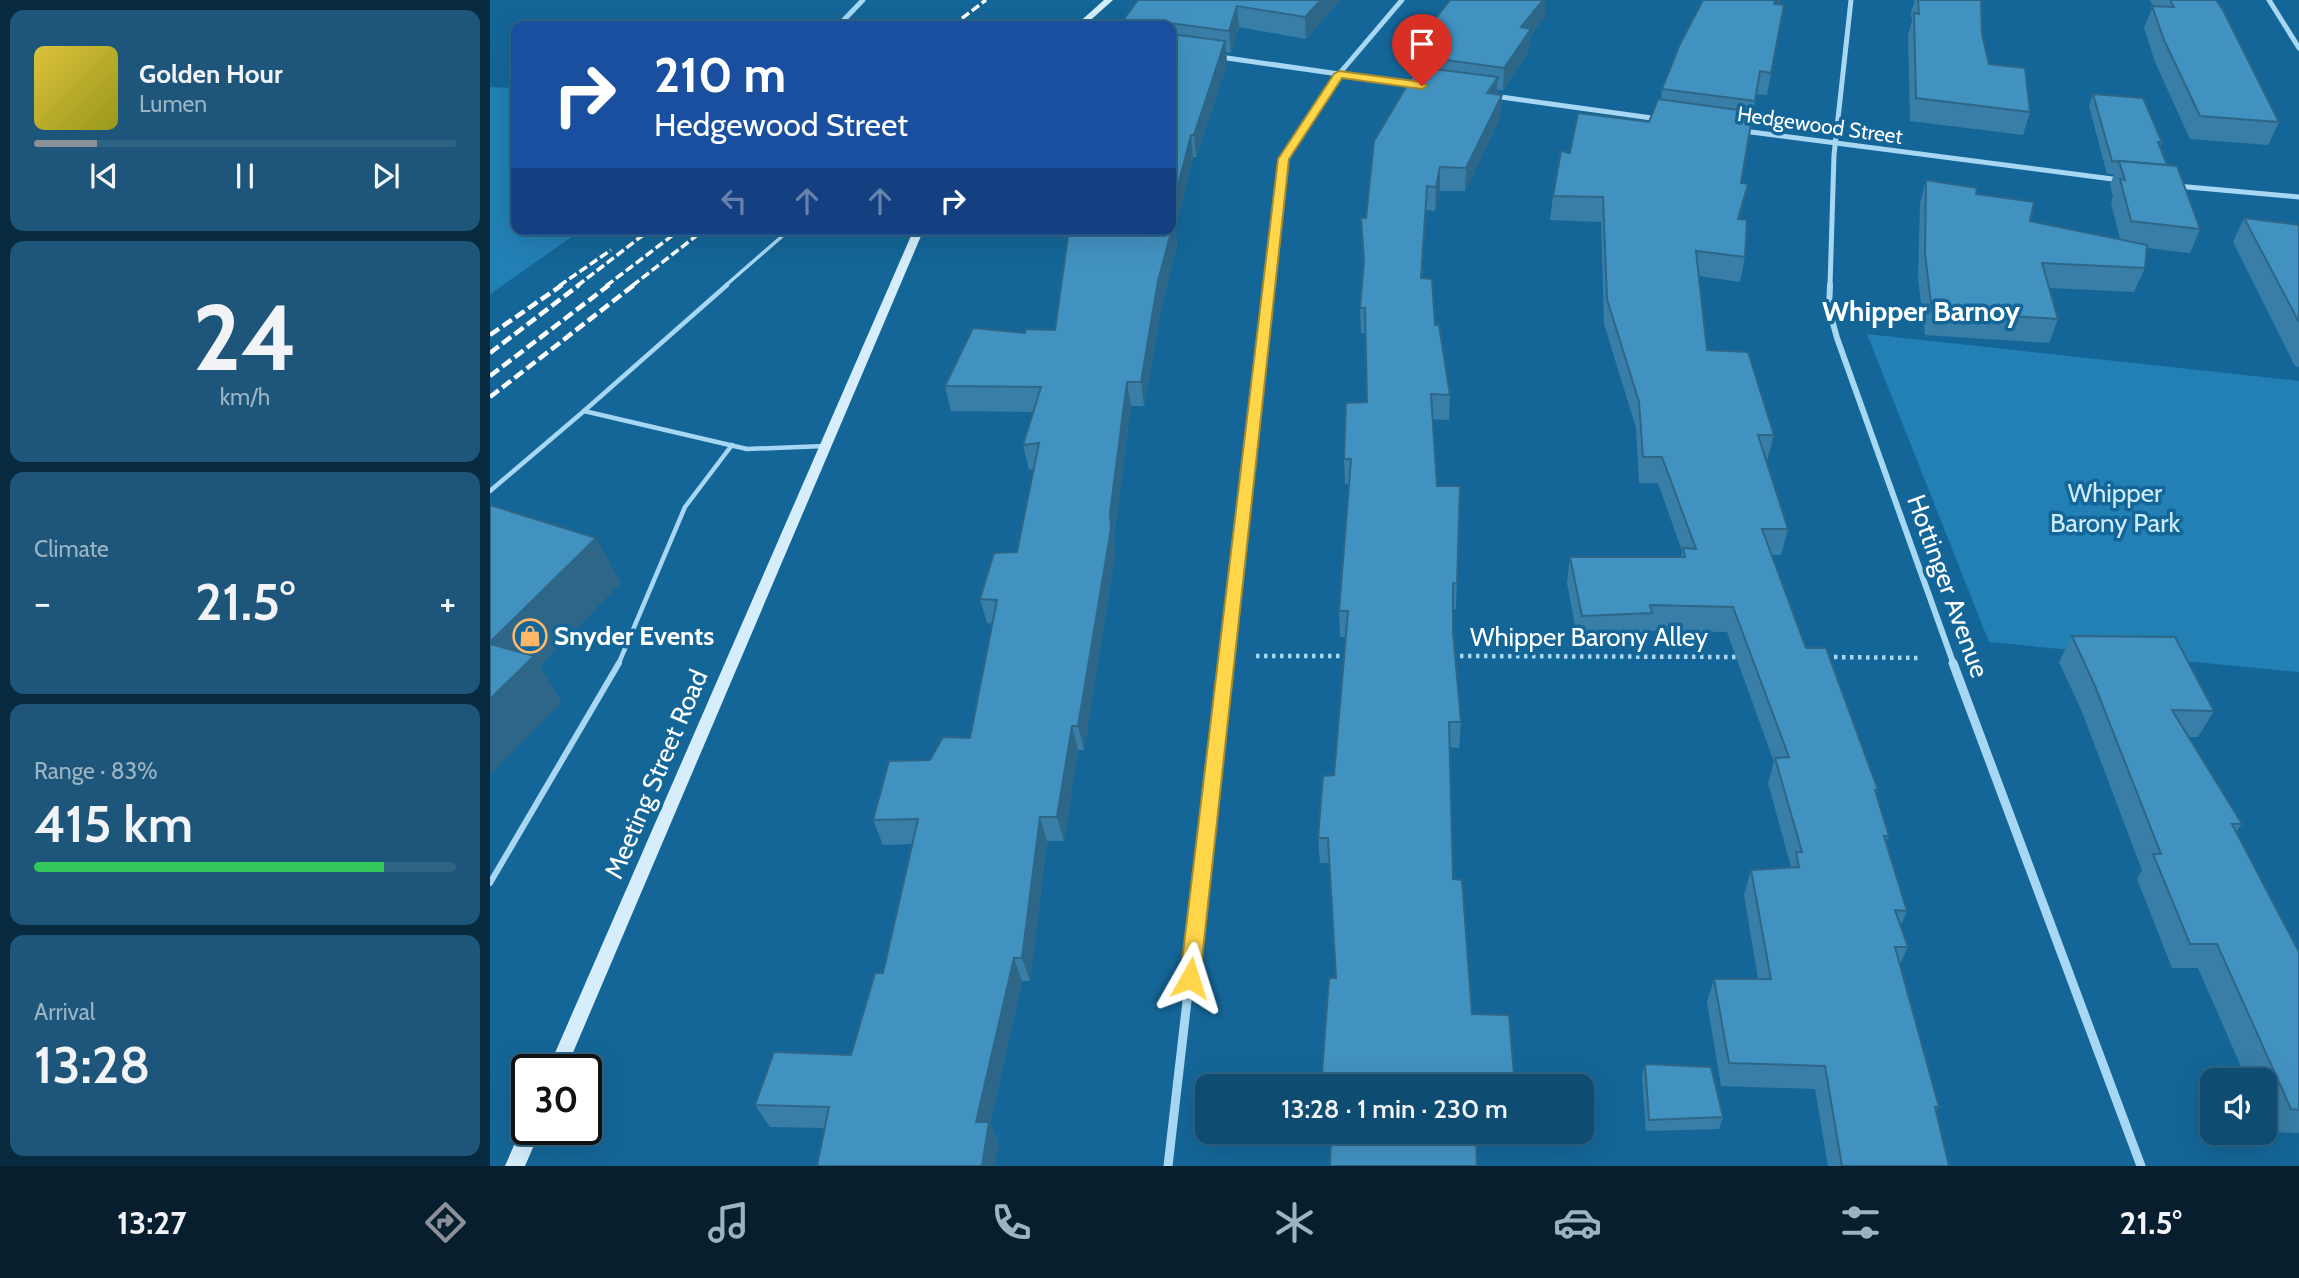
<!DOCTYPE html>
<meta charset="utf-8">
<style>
body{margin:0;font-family:Cabin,sans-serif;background:#1d567a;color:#f1f3f6;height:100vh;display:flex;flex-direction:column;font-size:26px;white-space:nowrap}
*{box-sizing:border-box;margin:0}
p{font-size:23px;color:#9bb4c4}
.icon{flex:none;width:38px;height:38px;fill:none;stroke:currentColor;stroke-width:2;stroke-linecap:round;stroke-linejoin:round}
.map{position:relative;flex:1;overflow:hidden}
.drawer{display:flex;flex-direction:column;gap:10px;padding:10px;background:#082a3f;width:490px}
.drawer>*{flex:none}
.banner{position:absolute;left:21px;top:21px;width:665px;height:214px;border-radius:14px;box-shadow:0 7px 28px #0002,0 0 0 2px #2f6384;background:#1a4fa0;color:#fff;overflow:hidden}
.tools{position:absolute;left:1710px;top:1068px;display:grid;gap:14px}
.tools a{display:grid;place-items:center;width:77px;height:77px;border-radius:14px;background:#0f4c72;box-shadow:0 7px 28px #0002,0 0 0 2px #2f6384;font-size:35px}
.speed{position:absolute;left:21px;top:1054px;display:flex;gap:14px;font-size:35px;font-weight:700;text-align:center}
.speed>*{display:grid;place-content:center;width:91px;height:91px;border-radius:50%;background:#0f4c72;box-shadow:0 7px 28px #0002,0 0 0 2px #2f6384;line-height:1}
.speed .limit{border:4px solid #111;border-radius:10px;background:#fff;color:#111}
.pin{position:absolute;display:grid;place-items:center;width:60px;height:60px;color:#fff;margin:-72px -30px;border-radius:50% 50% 50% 0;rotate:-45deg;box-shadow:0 0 7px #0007}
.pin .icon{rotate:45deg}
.me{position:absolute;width:77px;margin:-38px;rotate:6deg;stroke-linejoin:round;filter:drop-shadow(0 0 5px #0008)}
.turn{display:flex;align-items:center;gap:24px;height:147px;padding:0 28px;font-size:32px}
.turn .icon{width:91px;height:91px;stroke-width:2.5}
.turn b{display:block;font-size:49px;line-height:60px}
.lanes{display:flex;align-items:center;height:66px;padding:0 28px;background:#0003;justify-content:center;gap:35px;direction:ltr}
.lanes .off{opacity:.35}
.big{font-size:52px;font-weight:600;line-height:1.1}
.drawer .tile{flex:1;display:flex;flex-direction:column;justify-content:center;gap:10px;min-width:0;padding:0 24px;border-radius:14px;background:#1d567a}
.drawer .dial{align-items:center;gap:0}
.dial b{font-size:91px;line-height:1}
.song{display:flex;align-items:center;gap:21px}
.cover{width:84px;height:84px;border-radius:10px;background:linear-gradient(135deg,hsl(50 70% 55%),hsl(60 70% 35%))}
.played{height:7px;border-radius:4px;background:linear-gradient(90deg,#8c9099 15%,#2f6384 15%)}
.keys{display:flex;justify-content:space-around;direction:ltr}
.heat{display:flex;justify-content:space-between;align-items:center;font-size:38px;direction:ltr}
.charge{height:10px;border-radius:5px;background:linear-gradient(90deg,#34c759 83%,#2f6384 0)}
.trip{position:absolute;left:705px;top:1074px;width:399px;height:70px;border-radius:14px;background:#0f4c72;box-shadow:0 7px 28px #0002,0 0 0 2px #2f6384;font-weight:600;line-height:70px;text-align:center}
.menu{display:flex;height:112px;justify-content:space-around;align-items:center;background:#061e2e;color:#9bb4c4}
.menu .icon{width:49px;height:49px}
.menu .current{color:#8c9099}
.menu b{font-size:32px;color:#f1f3f6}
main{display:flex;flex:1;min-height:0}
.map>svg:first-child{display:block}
.green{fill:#2380b5}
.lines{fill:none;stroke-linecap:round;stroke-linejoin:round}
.path{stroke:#a7d7f2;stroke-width:4.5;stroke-dasharray:3.5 4.5;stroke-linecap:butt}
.lane-far2{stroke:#a7d7f2;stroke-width:3.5}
.lane-far1{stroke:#a7d7f2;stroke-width:4.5}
.lane{stroke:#a7d7f2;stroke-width:6}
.street-far2{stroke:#a7d7f2;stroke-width:5}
.street-far1{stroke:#a7d7f2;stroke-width:6}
.street{stroke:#a7d7f2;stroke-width:9}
.secondary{fill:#d6eefc;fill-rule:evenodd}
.rail-far1{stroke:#fff;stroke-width:3.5;stroke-dasharray:9 3.5;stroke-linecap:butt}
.rail{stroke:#fff;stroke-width:4.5;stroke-dasharray:11 4.5;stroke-linecap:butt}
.wall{fill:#397ea6}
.shaded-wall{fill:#2e6687}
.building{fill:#4292c1;stroke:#2e6687;stroke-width:2}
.route{fill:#ffd54a;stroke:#a68a30;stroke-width:2}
.labels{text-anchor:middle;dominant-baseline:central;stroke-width:7;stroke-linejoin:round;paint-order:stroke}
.far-street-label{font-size:21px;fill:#fff;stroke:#146698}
.park-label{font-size:26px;fill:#cfecfd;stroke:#146698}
.street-label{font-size:26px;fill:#fff;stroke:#146698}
.poi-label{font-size:26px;font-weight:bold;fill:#fff;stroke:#146698;text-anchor:start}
.neighbourhood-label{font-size:28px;font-weight:bold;fill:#fff;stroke:#146698}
</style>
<main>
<section class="drawer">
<div class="tile">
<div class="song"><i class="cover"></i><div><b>Golden Hour</b><p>Lumen</p></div></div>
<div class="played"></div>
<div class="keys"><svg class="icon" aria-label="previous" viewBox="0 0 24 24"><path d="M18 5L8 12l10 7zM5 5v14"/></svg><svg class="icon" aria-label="pause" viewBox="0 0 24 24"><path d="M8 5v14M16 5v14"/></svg><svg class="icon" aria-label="next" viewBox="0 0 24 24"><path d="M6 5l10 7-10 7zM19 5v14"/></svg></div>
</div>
<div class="tile dial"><b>24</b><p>km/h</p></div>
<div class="tile"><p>Climate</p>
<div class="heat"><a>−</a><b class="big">21.5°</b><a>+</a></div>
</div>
<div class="tile"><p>Range · 83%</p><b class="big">415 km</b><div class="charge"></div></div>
<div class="tile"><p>Arrival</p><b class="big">13:28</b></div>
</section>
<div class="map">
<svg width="1809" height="1166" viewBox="0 0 1809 1166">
<rect width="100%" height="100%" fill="#146698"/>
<!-- green -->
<g class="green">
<path d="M0 87 26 88V229H93L0 294Z"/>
<path d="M1377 334 1809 381V672L1499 642Z"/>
</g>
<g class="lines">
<!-- path -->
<g class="path">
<path d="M766 656H858"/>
<path d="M962 656 1250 657"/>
<path d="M1336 657 1432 658"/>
</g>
<!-- lane-far2 -->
<path class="lane-far2" d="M235 286 297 232"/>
<!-- lane-far1 -->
<g class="lane-far1">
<path d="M237 285 94 411 257 449 335 446"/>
<path d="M0 491 94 411"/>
<path d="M128 665 195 507 242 445"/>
</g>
<!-- lane -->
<path class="lane" d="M0 883 129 663"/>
<!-- street-far2 -->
<g class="street-far2">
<path d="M1779 0 1809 48"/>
<path d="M348 26 373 0"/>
<path d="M730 57 926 85"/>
<path d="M1004 96 1169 119"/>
<path d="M1253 131 1630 180"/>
<path d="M1687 186 1809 197"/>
<path d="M779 286 794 160 849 74 912 0"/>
<path d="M1340 286 1344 155 1361 0"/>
</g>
<!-- street-far1 -->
<g class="street-far1">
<path d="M1340 285 1339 309 1347 338 1464 665"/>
<path d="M736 665 780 285"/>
</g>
<!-- street -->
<g class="street">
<path d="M1463 663 1651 1166"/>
<path d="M678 1166 736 663"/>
</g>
<!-- secondary -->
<g class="secondary">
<path d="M614 0H623L594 26H585Z"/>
<path d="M424 229H434L76 1069H58Z"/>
<path d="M37 1121V1129H51L35 1166H15L34 1122Z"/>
</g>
<!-- rail-far1 -->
<g class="rail-far1">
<path d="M462 26 496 0"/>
<path d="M69 286 121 250"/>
<path d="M87 286 161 229"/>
<path d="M116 286 191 229"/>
<path d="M142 286 215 229"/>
</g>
<!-- rail -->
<g class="rail">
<path d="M0 335 72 285"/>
<path d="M0 353 89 285"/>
<path d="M0 376 119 285"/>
<path d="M0 397 144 285"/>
</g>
</g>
<!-- wall -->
<g class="wall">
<path d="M648 0H850L816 39 749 27 741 53 736 52 737 63 706 157H703L685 231 687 245 672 305 654 406H641L624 537 625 554 594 750H588L574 841H557L540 981H532L500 1124 509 1144 335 1128 280 1127 265 1105 361 1055 393 973 422 844 393 845 383 820 440 760 480 738 502 624 497 623 490 599 527 552 544 469 539 470 533 445 543 412 461 411 455 386 535 333 565 330 681 229V26H629Z"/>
<path d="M1213 0H1291L1289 5H1294L1277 95 1266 94 1251 183 1258 184 1250 219 1255 257 1250 282 1209 276 1217 350 1284 435 1277 461 1298 529 1291 555H1282L1316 648 1388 790 1386 795 1399 836 1396 842 1417 911 1411 925 1418 947 1410 964 1449 1107 1446 1111 1459 1166H1338L1325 1089 1231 1086 1217 1002 1224 979H1268L1254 895 1261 870 1301 867 1278 783 1284 762 1237 632 1159 631 1157 639 1088 641 1077 583 1080 557H1191L1192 551 1168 483H1149L1146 428 1114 324 1111 222 1060 220 1063 196 1080 153 1159 122 1171 99 1172 89Z"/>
<path d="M1425 0H1491L1492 34 1499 64 1540 112 1533 135 1420 121 1418 35 1422 21 1421 13Z"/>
<path d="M1660 0H1726L1789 122 1778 145 1700 139 1665 62 1654 28 1663 6Z"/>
<path d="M1055 17 1040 36 1039 51 1013 90H1007V94L1012 95 1010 118 975 191H950L945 211 936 210 932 279 945 325 960 395 959 420 942 419 947 486H970L966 609H963V632L971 722 969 748 960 747 963 879 982 1014 1025 1087 846 978 839 863H830L828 838 844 775 856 637H850L849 611 859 484H855L854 459 877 402 875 333H871L870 308 873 268 871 218H876L934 67V57L936 53V31Z"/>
<path d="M1603 94 1672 142 1670 146 1677 165 1710 229 1700 253 1657 248 1655 268 1644 292 1559 288 1568 319 1559 343 1435 335 1428 278 1430 203 1436 180 1486 194 1540 221 1630 239 1621 203 1623 196 1620 185 1624 174H1617L1599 106Z"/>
<path d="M1754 218 1809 225V367L1805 366 1743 242Z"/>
<path d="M1582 636 1724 711 1708 737H1698L1752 824 1746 832 1809 952V1133L1779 1132 1774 1120V1080H1757L1708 968H1682L1647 879 1652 870 1592 712 1569 662Z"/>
<path d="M1155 1064 1233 1117 1229 1129 1156 1131 1152 1076Z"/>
</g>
<!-- shaded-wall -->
<g class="shaded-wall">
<path d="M831 0H850L816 39 815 17Z"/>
<path d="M1053 0H1056L1055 17 1040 36 1039 51 1013 90 1014 68 1031 27Z"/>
<path d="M1286 0H1291L1280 26 1284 4Z"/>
<path d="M747 6 749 27 741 53 739 31Z"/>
<path d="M735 41 737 63 706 157 704 135Z"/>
<path d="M1008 77 1006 100 997 93Z"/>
<path d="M1012 95 1010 118 975 191 976 168Z"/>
<path d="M701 135 703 157 685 231 687 245 672 305 654 406 651 382 668 281 681 229V213Z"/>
<path d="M950 167V191L945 211 946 187Z"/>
<path d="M1258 184 1253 208 1243 243 1248 219Z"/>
<path d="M937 186 936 210 930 303 931 278Z"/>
<path d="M637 382 641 406 624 537 625 554 594 750 588 726 620 513Z"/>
<path d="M106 538 131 583 50 666 72 702 0 775V642Z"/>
<path d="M582 726 588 750 574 841 567 817Z"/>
<path d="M550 817 557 841 540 981 532 958Z"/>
<path d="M524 958 532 981 500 1124 509 1144 505 1166H492L486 1122Z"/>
</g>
<!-- building -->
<g class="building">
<path d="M648 0H831L815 17 747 6 739 31 679 23 675 26H629Z"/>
<path d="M960 0H1053L1031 27 1041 29 1014 68 934 57 949 33 936 31Z"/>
<path d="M1213 0H1286L1284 4 1294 5 1281 73 1270 71 1265 101 1172 89 1190 44Z"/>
<path d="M1428 0H1491L1492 34 1499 64 1535 68 1540 112 1426 98 1424 13 1429 14Z"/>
<path d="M1680 0H1726L1733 10 1789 122 1710 116 1674 40 1662 6 1684 7Z"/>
<path d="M681 34 735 41 704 135H701L681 213Z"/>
<path d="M928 67 1008 77 997 93 1012 95 976 168 950 167 946 187 937 186 931 278 942 279 945 325H949L960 395 941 394 947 486H970L967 584 963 583V632L971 722H959L963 879 972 880 982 1014 1019 1015 1025 1087H831L839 978H846L838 838H828L833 776 844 775 858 611H849L861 459H854L856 403 877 402 875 308H870L874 261 871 218H876L884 141Z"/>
<path d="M1603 94 1653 98 1672 142H1668L1677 165 1629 161 1630 162 1622 161Z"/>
<path d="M1168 99 1263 112 1251 183 1258 184 1248 219 1257 220 1255 257 1206 251 1217 350 1258 352 1284 435H1268L1298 529H1272L1316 648H1336L1388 790H1385L1399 836H1394L1417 911 1405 910 1418 947H1405L1449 1107H1445L1459 1166H1352L1335 1066 1239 1063 1224 979H1281L1261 870 1309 867 1306 852H1312L1285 758 1299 757 1243 607 1160 605 1162 613 1092 616 1080 557H1195L1193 548 1206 549 1172 457H1153L1149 402 1117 299 1113 197 1063 196 1071 151 1080 153 1088 113 1159 122Z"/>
<path d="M1629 161 1687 166 1710 229 1641 221 1630 179 1635 180Z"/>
<path d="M1436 180 1487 188 1486 194 1544 202 1540 221 1657 245 1655 268 1552 263 1568 319 1442 311 1435 254Z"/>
<path d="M1754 218 1809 225V322Z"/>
<path d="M681 221H684L668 281 651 382H637L620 513 621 529 588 726H582L567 817H550L532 958H524L486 1122H499L492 1166H327L339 1107 265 1105 284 1052 361 1055 385 973H393L428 819 383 820 399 761 440 760 453 737 480 738 507 600 490 599 504 553 527 552 549 443 533 445 551 387 455 386 483 328 535 333 536 329 565 330 579 229H681Z"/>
<path d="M0 505 106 538 0 642Z"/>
<path d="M1582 636 1685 637 1724 711 1682 710 1752 824H1742L1809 952V1110L1801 1109 1727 944H1700L1663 854H1671L1605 686Z"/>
<path d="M0 644 44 656 0 699Z"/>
<path d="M1155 1064 1221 1067 1233 1117 1159 1120Z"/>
<path d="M841 1132H986L987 1166H840Z"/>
</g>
<!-- route -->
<path class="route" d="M849 71 932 82 937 86 932 89 852 78 799 159 710 978 707 984 700 987 693 984 690 978 788 159 844 74Z"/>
<!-- icons -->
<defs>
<symbol id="shop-ring" viewBox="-11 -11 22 22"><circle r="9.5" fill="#146698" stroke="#ffb868" stroke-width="1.5"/><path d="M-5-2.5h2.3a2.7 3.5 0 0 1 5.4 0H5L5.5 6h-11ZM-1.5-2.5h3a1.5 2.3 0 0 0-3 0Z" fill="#ffb868"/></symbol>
</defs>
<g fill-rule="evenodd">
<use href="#shop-ring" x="21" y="617" width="38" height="38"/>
</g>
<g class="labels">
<!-- far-street labels -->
<g class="far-street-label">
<text transform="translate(1330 125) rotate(8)">Hedgewood Street</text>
</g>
<!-- park labels -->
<g class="park-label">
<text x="1625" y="493">Whipper<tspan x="1625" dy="30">Barony Park</tspan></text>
</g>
<!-- street labels -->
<g class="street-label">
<text transform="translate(1458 586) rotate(70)">Hottinger Avenue</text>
<text x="1099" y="637">Whipper Barony Alley</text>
<text transform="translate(166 774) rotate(-67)">Meeting Street Road</text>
</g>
<!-- poi labels -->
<g class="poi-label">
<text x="64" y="636">Snyder Events</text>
</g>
<!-- neighbourhood labels -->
<g class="neighbourhood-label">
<text x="1431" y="311">Whipper Barnoy</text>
</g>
</g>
</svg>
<div class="tools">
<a><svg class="icon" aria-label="sound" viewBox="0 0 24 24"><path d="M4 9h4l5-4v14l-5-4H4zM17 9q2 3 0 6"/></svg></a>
</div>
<div class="speed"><div class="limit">30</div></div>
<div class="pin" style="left:932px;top:86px;background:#d93025"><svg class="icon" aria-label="arrive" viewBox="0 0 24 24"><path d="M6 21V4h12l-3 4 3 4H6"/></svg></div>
<svg class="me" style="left:700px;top:978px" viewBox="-20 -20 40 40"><path d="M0-17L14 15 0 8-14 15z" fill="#ffd54a" stroke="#fff" stroke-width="4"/></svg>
<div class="trip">13:28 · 1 min · 230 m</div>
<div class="banner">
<div class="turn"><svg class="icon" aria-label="right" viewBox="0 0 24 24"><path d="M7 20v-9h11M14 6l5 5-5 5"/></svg><div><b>210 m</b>Hedgewood Street</div></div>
<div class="lanes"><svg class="icon off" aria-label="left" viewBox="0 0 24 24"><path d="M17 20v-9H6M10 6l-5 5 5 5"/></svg><svg class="icon off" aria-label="ahead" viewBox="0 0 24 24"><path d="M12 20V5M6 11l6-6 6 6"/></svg><svg class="icon off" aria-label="ahead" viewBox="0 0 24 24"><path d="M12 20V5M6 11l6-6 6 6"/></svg><svg class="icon" aria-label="right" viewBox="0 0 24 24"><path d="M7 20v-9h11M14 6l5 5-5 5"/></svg></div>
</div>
</div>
</main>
<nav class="menu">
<b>13:27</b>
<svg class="icon current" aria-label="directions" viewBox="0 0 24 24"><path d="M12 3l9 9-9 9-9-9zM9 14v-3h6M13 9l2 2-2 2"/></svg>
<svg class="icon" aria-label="music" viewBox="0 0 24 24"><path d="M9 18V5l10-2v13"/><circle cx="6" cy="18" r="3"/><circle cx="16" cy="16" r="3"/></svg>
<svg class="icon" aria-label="phone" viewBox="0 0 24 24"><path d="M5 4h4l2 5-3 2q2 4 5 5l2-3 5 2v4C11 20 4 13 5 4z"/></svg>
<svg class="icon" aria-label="climate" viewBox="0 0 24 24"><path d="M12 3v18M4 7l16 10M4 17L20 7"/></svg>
<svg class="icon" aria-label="car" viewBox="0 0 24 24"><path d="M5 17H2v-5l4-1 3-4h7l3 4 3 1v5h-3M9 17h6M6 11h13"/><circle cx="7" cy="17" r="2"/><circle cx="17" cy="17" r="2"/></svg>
<svg class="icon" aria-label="filters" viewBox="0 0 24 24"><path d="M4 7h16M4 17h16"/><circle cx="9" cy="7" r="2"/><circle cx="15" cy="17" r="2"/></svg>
<b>21.5°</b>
</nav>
